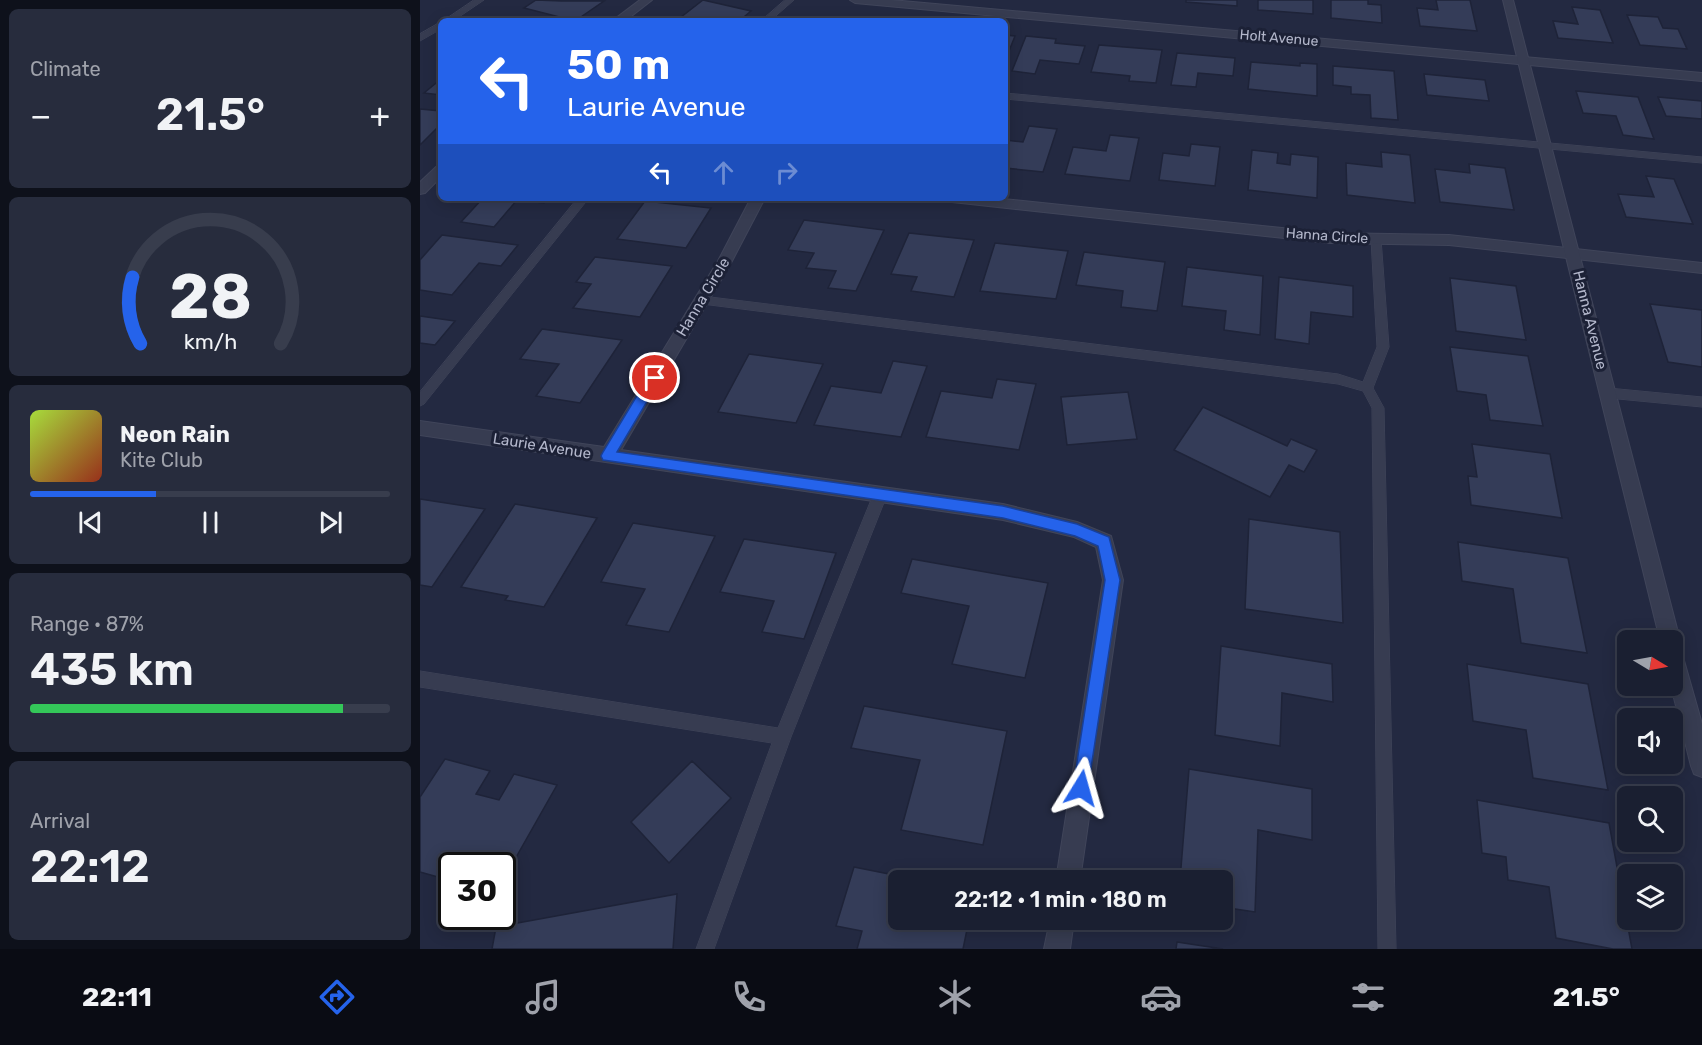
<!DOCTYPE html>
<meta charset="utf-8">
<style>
body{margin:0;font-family:Rubik,sans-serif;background:#272c3d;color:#f1f3f6;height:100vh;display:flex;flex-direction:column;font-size:22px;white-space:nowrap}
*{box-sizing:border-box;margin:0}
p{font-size:20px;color:#9fa2ab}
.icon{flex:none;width:33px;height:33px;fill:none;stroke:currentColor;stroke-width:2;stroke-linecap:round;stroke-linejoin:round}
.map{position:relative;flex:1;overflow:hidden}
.details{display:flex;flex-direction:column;gap:9px;padding:9px;background:#0e111b;width:420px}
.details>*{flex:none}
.hud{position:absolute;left:18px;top:18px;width:570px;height:183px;border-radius:9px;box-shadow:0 3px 15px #0003,0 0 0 2px #383d4d;background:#2563eb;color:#fff;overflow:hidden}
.needle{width:39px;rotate:100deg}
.tools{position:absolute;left:1197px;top:630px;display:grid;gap:12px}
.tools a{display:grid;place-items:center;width:66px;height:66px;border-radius:9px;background:#1a1f31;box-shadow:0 3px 15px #0003,0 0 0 2px #383d4d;font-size:30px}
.speed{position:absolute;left:18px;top:852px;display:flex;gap:12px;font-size:30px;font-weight:700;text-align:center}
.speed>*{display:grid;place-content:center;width:78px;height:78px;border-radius:50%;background:#1a1f31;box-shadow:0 3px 15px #0003,0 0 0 2px #383d4d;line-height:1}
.speed .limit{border:3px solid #111;border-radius:9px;background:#fff;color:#111}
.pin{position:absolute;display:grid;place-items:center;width:51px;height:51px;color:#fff;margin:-26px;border:3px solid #fff;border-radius:50%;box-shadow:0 2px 6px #0007}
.me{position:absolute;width:66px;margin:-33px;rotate:8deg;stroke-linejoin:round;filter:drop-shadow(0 0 4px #0008)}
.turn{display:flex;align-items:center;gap:21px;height:126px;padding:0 30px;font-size:27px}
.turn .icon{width:78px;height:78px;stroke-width:2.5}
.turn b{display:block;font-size:42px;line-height:51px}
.lanes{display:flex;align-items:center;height:57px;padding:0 30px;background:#0003;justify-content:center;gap:30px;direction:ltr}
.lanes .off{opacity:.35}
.big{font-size:45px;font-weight:600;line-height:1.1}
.details .card{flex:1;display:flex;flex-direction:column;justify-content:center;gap:9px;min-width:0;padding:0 21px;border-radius:9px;background:#272c3d}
.details .dial{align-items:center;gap:0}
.dial svg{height:156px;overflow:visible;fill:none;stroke:#383d4d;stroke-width:7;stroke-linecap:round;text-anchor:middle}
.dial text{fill:#f1f3f6;stroke:none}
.song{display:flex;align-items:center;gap:18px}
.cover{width:72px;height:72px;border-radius:9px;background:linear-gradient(135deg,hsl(80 70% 55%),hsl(10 70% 35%))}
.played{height:6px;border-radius:3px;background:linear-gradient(90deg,#2563eb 35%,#383d4d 35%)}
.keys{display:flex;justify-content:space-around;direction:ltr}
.heat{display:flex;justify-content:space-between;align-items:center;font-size:33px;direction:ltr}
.charge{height:9px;border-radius:4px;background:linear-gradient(90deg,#34c759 87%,#383d4d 0)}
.trip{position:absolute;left:468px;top:870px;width:345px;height:60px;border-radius:9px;background:#1a1f31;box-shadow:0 3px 15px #0003,0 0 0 2px #383d4d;font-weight:600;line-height:60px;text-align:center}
.tabs{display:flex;height:96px;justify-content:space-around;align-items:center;background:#0a0c14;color:#9fa2ab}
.tabs .icon{width:42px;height:42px}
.tabs .on{color:#2563eb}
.tabs b{font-size:27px;color:#f1f3f6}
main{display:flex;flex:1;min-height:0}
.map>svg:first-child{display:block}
.building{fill:#343c58;stroke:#1e2338;stroke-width:1.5}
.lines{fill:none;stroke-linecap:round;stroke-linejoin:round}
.service-casing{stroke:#40455a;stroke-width:1}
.minor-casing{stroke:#40455a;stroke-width:2}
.tertiary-casing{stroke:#40455a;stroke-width:2}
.service{fill:#373c51;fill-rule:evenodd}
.minor{fill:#373c51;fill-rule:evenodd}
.tertiary{fill:#373c51;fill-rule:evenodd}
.route{fill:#2563eb;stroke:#184099;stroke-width:1.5}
.labels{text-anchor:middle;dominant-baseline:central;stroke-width:6;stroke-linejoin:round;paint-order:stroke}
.far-street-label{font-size:14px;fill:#b3b7cb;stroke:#1c2136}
.street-label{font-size:15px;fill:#b3b7cb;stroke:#1c2136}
</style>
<main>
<section class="details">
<div class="card"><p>Climate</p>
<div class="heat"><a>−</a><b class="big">21.5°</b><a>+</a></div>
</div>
<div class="card dial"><svg viewBox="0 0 100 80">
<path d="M14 69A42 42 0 1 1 86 69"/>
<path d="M14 69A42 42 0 0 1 10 35" stroke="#2563eb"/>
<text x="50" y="56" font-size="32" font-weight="700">28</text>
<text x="50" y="72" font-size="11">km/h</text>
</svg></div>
<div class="card">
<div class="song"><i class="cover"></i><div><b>Neon Rain</b><p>Kite Club</p></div></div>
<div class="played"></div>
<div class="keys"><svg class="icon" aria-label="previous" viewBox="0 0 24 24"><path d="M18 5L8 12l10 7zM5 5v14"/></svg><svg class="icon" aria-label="pause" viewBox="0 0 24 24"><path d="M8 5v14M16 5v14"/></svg><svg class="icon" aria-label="next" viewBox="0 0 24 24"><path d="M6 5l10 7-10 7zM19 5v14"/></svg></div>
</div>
<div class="card"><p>Range · 87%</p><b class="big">435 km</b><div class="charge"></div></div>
<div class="card"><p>Arrival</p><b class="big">22:12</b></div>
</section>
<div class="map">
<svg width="1282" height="949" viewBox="0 0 1282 949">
<rect width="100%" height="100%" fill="#232941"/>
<!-- building -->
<g class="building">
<path d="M116 0 142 1H184L155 21 104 8Z"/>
<path d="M283 0 331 11 319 21H256Z"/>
<path d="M766 0H817V6L766 2Z"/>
<path d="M838 0H893V14L838 10Z"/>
<path d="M911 0H948V4L961 5 962 23 911 18Z"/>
<path d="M1016 0H1050L1057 31 1000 26 997 8 1018 10Z"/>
<path d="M1152 7 1180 10 1193 43 1138 38 1133 21 1158 24Z"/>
<path d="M1207 15 1238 17 1243 28 1258 29 1267 49 1220 45Z"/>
<path d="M585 35 595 36 585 61Z"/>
<path d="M606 36 636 39 635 43 665 46 659 64 620 60 615 74 592 71Z"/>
<path d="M679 45 742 50 736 83 709 81 710 76 671 72Z"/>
<path d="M757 53 815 58 813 76 778 73 776 87 751 85Z"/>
<path d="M831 62 880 66V63L897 64V96L828 89Z"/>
<path d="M913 66 974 71 978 120 951 118 950 95 931 94V87L913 85Z"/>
<path d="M1004 74 1065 80 1069 101 1007 95Z"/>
<path d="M21 79V95L4 93Z"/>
<path d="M1156 91 1218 97 1234 139 1203 135 1196 116 1163 113Z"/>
<path d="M1238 97 1282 101V119L1246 116Z"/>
<path d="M0 109 21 111V124L0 145Z"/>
<path d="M609 126 637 129 623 172 585 168V140L603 142Z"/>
<path d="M690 135 719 138 710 181 645 174 653 147 686 151Z"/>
<path d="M771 144 800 147 795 186 739 180 743 153 769 156Z"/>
<path d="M832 150 858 153 857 163 870 165 871 154 898 157 897 198 828 190Z"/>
<path d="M961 152 990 155 995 203 927 195 926 163 962 167Z"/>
<path d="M1049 164 1085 168 1094 210 1020 202 1015 169 1050 173Z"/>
<path d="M1226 176 1254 179 1273 224 1206 217 1198 194 1234 197Z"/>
<path d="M63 198H128L124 203 97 200 74 227 41 222Z"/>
<path d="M225 201 291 208 266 248 197 239Z"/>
<path d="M384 220 464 230 436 291 408 288 416 271 386 268 394 253 368 250Z"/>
<path d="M489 233 554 240 534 297 491 291 497 277 471 274Z"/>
<path d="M22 235 98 245 81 266 59 263 32 295 0 290V260Z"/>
<path d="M575 243 648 251 636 299 560 291Z"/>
<path d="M664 252 745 262 737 311 701 307 703 291 656 285Z"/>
<path d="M175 257 252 266 220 317 153 308 171 284 156 282Z"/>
<path d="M767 267 843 276 840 335 804 330 806 311 762 306Z"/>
<path d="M859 277 933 286V317L891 312 889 344 855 339Z"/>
<path d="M1030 278 1096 286 1106 340 1036 331Z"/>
<path d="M1230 304 1282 310V367L1248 362Z"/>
<path d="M0 316 35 321 15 345 0 343Z"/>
<path d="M122 329 202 340 160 403 116 396 139 364 100 359Z"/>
<path d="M1030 347 1108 356 1123 426 1070 420 1066 395 1037 391Z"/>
<path d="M329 354 403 364 376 423 298 412Z"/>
<path d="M473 361 507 366 481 437 394 425 411 386 461 393Z"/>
<path d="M577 379 616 384 599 450 506 437 521 391 572 398Z"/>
<path d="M708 392 717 439 647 445 641 397Z"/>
<path d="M783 407 867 446 871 439 897 450 884 472 869 465 850 497 754 450Z"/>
<path d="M1052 444 1130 454 1142 518 1051 505 1048 476 1057 477Z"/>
<path d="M0 499 65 509 12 587 0 585Z"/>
<path d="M95 504 177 518 124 607 85 600 88 596 41 587Z"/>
<path d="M829 519 920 532 923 623 825 609Z"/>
<path d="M213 523 295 536 249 632 206 625 225 589 181 582Z"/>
<path d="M324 539 416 553 384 639 342 632 354 601 300 592Z"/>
<path d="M1038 542 1148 558 1167 653 1101 643 1093 589 1042 581Z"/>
<path d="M492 559 628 583 605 678 532 664 549 606 481 593Z"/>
<path d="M801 646 912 664 913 702 862 693 860 746 795 735Z"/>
<path d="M1047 664 1168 684 1188 790 1113 778 1106 730 1053 721Z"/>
<path d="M444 706 587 731 563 845 481 830 500 760 431 748Z"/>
<path d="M25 759 70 771 56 794 79 800 94 774 137 785 82 882V866H32V881L0 872V797Z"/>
<path d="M272 761 311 798 249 863 211 822Z"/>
<path d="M769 769 892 789V840L838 830 835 912 802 907V880H760Z"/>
<path d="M1057 800 1189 823 1212 949H1193L1136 938 1129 887 1088 880 1086 857 1062 853Z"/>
<path d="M434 867 499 880H478V920H549L543 949H437L442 931 416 926Z"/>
<path d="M257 894 253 949H72L76 927Z"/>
<path d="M757 942 803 949H756Z"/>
</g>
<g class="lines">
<defs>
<g id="service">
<path d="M54 0H64L33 21H23Z"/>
<path d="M365 0H374L350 21H341Z"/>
<path d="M21 22V29L0 41V34Z"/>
<path d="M585 93 1282 157V163L585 99Z"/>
<path d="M158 198H169L4 404 0 406V392Z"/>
<path d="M956 235 961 239 969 347 953 388 964 408 976 949H958L952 408 943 391 918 384 282 304 276 300 282 296 918 374 943 382 957 347 951 239Z"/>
<path d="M1188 388 1282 397V407L1188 398 1182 393Z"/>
<path d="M460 489 465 491 467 495 371 737 294 949H276L352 743 0 687V671L358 728 453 495 455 491Z"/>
</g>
<g id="minor">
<path d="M220 0H232L205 21H192Z"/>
<path d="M430 0H471L1282 73V81L435 3Z"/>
<path d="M21 166V177L5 193 0 194V182L16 167Z"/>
<path d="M331 198H345L312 261 201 450 583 504 657 522 691 536 703 580 660 880H636L683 580 676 547 654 537 583 520 0 435V421L184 447 298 261Z"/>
<path d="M525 198H574L910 233 1029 235 1282 263V273L1029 245 910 243 532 202Z"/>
<path d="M630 920H654L650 949H624Z"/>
</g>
<path id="tertiary" d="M1083 0H1093L1260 640 1259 643 1282 724V777L1274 774 1271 766 1251 686H1252V640H1240Z"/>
</defs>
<!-- service casing -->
<use href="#service" class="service-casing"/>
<!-- minor casing -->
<use href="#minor" class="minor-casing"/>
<!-- tertiary casing -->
<use href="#tertiary" class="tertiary-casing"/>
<!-- service -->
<use href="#service" class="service"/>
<!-- minor -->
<use href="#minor" class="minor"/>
<!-- tertiary -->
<use href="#tertiary" class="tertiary"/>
</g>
<!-- route -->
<path class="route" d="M235 373 241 378 197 452 583 506 657 524 689 537 700 580 667 794 661 797 655 794 653 788 685 580 678 546 655 536 583 518 183 460 181 456 183 452 230 374Z"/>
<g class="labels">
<!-- far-street labels -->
<g class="far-street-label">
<text transform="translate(859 38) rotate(5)">Holt Avenue</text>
<text transform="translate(907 236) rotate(4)">Hanna Circle</text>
</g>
<!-- street labels -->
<g class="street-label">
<text transform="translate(283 297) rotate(-59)">Hanna Circle</text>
<text transform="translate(1170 320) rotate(76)">Hanna Avenue</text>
<text transform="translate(122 446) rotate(9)">Laurie Avenue</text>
</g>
</g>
</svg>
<div class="tools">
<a><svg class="needle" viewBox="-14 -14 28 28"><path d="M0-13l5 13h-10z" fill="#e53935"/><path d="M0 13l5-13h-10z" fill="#9fa2ab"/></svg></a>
<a><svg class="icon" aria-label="sound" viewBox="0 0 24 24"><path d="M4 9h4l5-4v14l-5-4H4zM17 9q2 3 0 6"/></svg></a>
<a><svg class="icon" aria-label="search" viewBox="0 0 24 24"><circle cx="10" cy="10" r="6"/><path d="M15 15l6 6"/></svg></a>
<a><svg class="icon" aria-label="layers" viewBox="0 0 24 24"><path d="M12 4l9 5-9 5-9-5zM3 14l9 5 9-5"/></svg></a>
</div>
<div class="speed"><div class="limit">30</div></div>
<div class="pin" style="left:235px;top:378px;background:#d93025"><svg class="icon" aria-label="arrive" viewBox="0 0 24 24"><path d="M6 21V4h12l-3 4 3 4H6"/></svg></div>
<svg class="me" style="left:661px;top:788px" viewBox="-20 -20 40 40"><path d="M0-17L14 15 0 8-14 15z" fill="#2563eb" stroke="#fff" stroke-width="4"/></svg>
<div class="trip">22:12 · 1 min · 180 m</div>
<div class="hud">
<div class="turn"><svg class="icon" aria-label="left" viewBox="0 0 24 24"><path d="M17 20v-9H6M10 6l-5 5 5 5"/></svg><div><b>50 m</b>Laurie Avenue</div></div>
<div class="lanes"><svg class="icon" aria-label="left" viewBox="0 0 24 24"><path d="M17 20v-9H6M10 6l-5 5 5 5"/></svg><svg class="icon off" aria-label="ahead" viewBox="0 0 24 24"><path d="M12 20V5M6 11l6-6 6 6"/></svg><svg class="icon off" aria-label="right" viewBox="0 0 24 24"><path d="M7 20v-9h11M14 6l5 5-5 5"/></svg></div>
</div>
</div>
</main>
<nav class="tabs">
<b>22:11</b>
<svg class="icon on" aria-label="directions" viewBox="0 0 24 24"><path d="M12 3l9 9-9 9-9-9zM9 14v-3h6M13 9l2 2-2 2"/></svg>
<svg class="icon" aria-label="music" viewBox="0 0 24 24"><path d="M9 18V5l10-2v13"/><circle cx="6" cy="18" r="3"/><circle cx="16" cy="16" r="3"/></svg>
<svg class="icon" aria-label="phone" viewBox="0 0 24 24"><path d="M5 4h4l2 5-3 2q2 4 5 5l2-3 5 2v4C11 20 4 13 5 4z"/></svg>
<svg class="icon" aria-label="climate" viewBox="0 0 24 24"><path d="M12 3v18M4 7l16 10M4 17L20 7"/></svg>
<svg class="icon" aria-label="car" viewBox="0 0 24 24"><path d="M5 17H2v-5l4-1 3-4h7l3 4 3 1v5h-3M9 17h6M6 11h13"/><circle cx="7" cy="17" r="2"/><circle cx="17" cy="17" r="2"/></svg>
<svg class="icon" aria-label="filters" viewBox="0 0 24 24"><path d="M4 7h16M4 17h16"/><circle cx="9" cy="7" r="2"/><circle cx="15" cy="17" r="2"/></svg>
<b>21.5°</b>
</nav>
